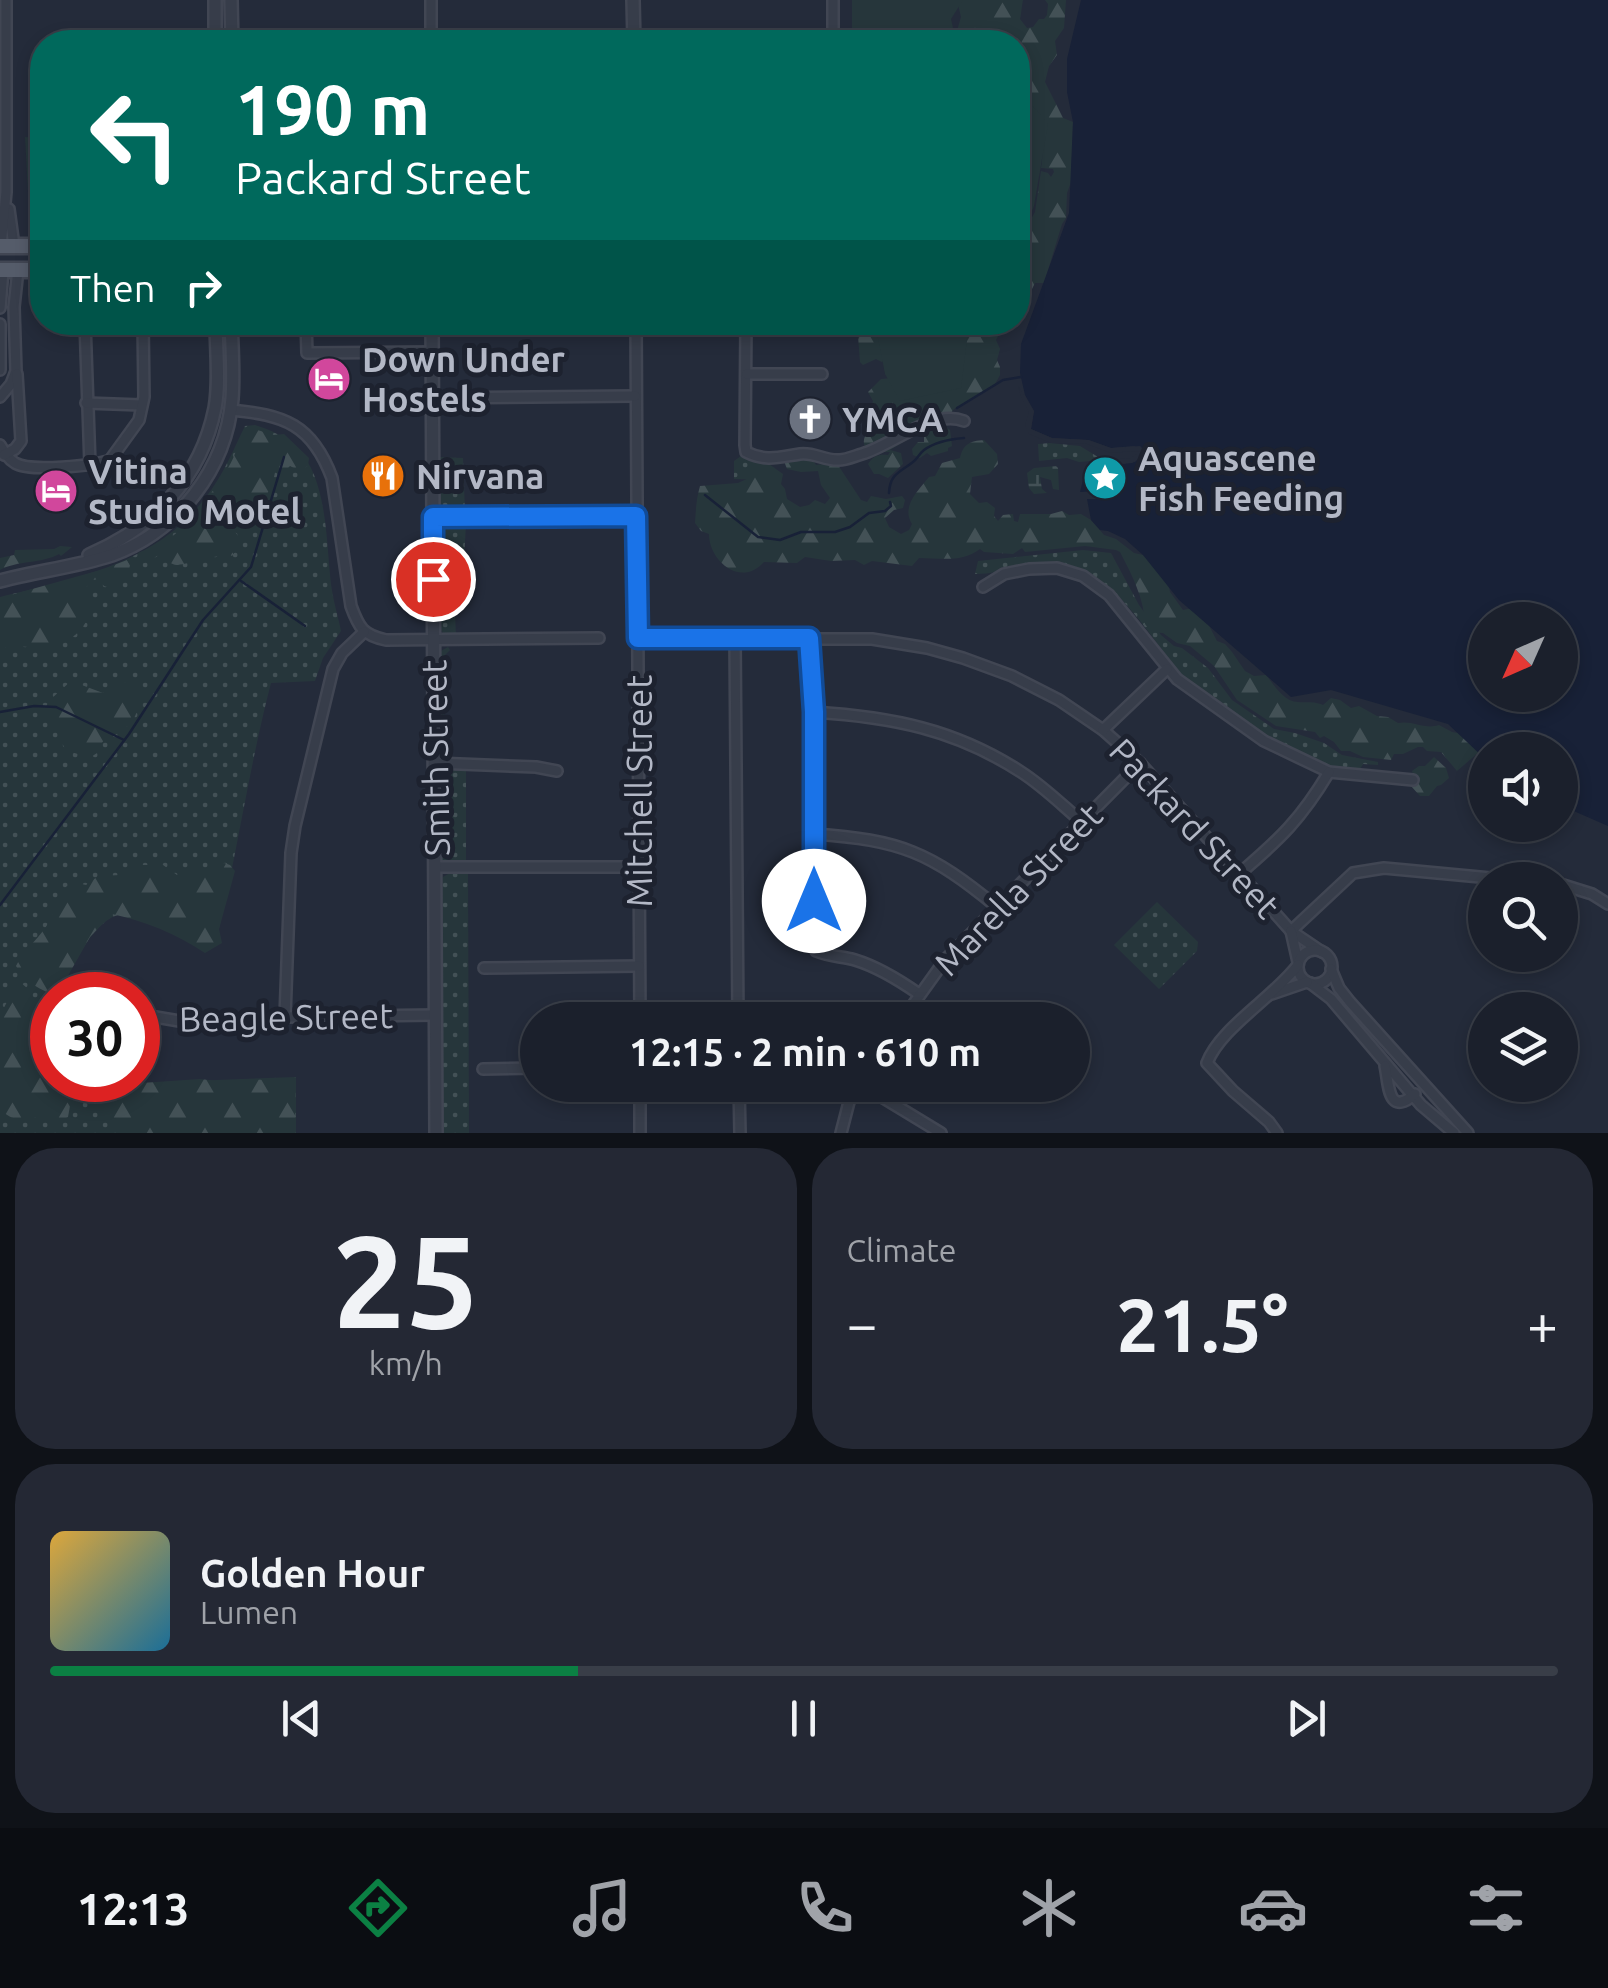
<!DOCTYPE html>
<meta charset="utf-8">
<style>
body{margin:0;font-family:Ubuntu,sans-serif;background:#242834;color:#f1f3f6;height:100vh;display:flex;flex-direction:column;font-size:38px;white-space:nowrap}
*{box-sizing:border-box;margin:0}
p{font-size:32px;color:#a0a3a9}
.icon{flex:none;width:55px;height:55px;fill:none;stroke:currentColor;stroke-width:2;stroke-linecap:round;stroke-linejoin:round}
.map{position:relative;height:1133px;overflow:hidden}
.details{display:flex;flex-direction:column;gap:15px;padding:15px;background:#0f1218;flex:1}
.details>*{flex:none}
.top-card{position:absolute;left:30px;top:30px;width:1000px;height:305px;border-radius:40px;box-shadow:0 5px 15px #0003,0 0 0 2px #393e48;background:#00695c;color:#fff;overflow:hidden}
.needle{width:65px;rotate:225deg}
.tools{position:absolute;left:1468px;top:602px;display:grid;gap:20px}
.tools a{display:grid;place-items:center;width:110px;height:110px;border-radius:50%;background:#1b202c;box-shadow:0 5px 15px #0003,0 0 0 2px #393e48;font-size:50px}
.speed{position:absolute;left:30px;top:972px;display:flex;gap:20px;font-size:50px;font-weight:700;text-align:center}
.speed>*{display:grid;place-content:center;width:130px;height:130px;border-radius:50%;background:#1b202c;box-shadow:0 5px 15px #0003,0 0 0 2px #393e48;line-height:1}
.speed .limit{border:15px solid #d22;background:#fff;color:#111}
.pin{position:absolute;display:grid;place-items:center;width:85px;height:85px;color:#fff;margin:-42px;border:5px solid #fff;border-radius:50%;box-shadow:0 2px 10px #0007}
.me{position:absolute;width:110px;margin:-55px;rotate:0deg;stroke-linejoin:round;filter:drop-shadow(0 0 8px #0008)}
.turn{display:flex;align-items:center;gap:35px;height:210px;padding:0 40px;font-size:45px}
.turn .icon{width:130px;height:130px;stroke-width:2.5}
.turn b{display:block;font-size:70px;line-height:85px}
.then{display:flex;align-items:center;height:95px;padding:0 40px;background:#0003;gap:20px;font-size:38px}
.big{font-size:75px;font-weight:700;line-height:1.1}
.details .widget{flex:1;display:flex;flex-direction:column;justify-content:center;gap:15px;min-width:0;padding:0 35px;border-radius:40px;background:#242834}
.details .dial{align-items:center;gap:0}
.dial b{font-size:130px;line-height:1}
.song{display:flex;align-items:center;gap:30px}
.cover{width:120px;height:120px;border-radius:15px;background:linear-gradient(135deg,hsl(40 70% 55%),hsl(200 70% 35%))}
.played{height:10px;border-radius:5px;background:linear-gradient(90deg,#0b8043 35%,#393e48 35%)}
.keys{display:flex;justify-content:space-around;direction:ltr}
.heat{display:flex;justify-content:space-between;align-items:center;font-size:55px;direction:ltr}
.details .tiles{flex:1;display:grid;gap:15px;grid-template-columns:1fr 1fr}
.widget:last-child{grid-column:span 2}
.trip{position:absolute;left:520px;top:1002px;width:570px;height:100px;border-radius:50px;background:#1b202c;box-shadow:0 5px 15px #0003,0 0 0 2px #393e48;font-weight:700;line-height:100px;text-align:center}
.tabs{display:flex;height:160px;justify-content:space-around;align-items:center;background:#0b0d12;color:#a0a3a9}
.tabs .icon{width:70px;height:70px}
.tabs .selected{color:#0b8043}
.tabs b{font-size:45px;color:#f1f3f6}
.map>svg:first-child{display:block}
.grass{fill:url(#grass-dots)}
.forest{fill:url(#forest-firs)}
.wetland{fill:url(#wetland-marsh)}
.park{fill:#26363b}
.water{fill:#182137;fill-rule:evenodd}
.pier{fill:#242b3a}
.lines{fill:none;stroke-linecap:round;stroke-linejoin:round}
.stream{stroke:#182137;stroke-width:2.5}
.minor-casing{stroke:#414653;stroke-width:14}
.tertiary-casing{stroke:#414653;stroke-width:16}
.primary-casing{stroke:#414653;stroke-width:19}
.minor{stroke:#373d4a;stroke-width:9}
.tertiary{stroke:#373d4a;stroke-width:11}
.primary{stroke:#555c6a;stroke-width:14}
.route-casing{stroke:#114b97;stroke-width:25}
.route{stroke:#1a73e8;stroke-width:18}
.labels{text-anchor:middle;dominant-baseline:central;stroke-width:10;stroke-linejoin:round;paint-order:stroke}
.poi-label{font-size:35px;font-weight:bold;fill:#b3b8c6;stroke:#1d222f;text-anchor:start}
.street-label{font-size:35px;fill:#b3b8c6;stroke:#1d222f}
</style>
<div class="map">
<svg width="1608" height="1133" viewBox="0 0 1608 1133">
<defs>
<pattern id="grass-dots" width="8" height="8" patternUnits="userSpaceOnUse" patternTransform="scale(2.5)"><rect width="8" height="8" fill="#26363b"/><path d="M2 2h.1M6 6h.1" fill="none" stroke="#435156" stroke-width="1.8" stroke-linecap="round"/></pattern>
<pattern id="forest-firs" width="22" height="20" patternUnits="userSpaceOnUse" patternTransform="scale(2.5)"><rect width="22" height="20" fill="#26363b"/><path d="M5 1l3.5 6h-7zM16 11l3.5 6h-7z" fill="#435156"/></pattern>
<pattern id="wetland-marsh" width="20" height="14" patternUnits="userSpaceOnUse" patternTransform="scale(2.5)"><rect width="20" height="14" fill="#26363b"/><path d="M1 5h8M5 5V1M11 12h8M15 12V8" fill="none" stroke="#435156"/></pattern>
</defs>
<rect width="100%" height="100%" fill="#242b3a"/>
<!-- grass -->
<g class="grass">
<path d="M255 425C271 430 284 436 297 448 328 479 326 543 331 584 333 600 338 616 341 631L323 658 315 681 271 683C250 764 238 847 219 929 194 924 131 905 111 918 85 933 72 971 57 995H52C52 1011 40 1026 39 1042 39 1058 51 1066 52 1080H65L88 1085 296 1077V1133H0V597C85 576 167 562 217 481 228 464 236 444 245 426Z"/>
<path d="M1050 443 1080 446 1103 460 1079 462 1067 458 1039 461 1038 444Z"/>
<path d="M741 456 752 461H771L767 480 734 479V461Z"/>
<path d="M438 457 463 458 465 512C464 512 449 513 448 513 433 508 438 470 438 457Z"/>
<path d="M466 522 464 564 454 592 456 636H446L439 628 438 527 441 523Z"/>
<path d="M1083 550 1111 553 1139 605 1161 635 1174 646 1182 648 1208 668 1232 700 1274 729 1295 733 1324 743 1342 755 1378 762V765L1363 764 1359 771C1308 766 1263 735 1222 706 1210 698 1195 690 1185 679 1154 643 1120 581 1073 567 1038 557 1008 574 975 574L978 561Z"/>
<path d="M448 647 450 650 443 657 444 744 451 746V756L449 758 443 755 440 748 439 658 441 651Z"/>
<path d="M445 769 466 771V862L444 863 441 861 440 772Z"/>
<path d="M450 873H468L469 1133H442L440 885 443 877Z"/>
<path d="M1157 902 1198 942 1197 951 1159 989 1114 945Z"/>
</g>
<!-- forest -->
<g class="forest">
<path d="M960 0H1023C1022 4 1021 15 1020 19L1027 28 1033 27 1039 19H1044L1047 15 1048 4 1045 0H1066L1064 28 1055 41 1057 55 1049 66 1045 82 1063 118 1073 122 1071 182 1067 193 1066 218 1062 224 1044 283H1035L1028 297 1018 306V232L1028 225 1035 212 1041 171 1048 173 1051 177 1054 172 1053 169 1041 168C1043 159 1042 152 1042 144 1043 118 1044 108 1018 101V42H957L955 38 961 17 958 4Z"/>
<path d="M857 323H872L876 336 882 337 887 356 882 362 876 359 863 365 860 362Z"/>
<path d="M921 323H1004L996 340 1000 349 997 360 1000 367V375L995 384 954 409 945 420 922 431 917 425 912 429 905 441 890 450 901 453 903 464 888 478 879 474H874L868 464C873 456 879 454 888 455L890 452H875L871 455C864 446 861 443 867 432L862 419 870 410 873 401 868 392 881 379 894 378Z"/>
<path d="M938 427H946L950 430 952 446 948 448V451L931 456 927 453 920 458 913 455 912 449 918 442H924V435Z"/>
<path d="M251 428 274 435 284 434 309 458 308 466 300 471 290 466 287 469 276 468 272 486 265 497 267 505 258 524H252L242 515 237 518 234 530 238 536 237 549 232 556 227 553C222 556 181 565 177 565 174 565 171 563 169 562L168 555 161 554 144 563 138 560V553C150 548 163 543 174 535 195 519 213 491 228 468 237 454 238 438 251 428Z"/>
<path d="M984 440 997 454 998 464 989 474 972 477 970 494 979 503 987 502 995 508 994 516 998 521 1003 515 1013 514 1014 521 1018 522 1020 514H1051L1062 511 1069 515 1081 514 1091 520 1104 535 1116 539 1134 553 1143 555 1166 575 1170 592 1183 610 1193 608 1205 618 1217 641 1225 644 1232 652 1245 671 1254 676 1266 675C1274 685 1284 702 1298 702 1308 703 1313 701 1323 705L1331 698 1340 700 1351 708 1359 706 1377 716 1388 717 1398 723C1413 720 1424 730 1439 725L1452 732 1463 734 1479 752 1457 771 1441 752 1427 751 1423 747H1418L1403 754H1394L1391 760 1363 757 1350 751H1341L1334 742 1324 736 1320 738 1315 732 1276 726 1237 700 1214 666 1190 646 1177 643 1163 633 1151 632 1145 624C1144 598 1132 575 1120 552L1116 550 1085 546 1025 552 1022 548 1013 554 984 552 980 549C961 563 941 558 919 558L912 566 872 561 864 565 855 560 831 561 805 557 797 563 764 562C741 588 709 561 709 534L701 531 695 523C696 510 696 500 700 486L738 483 751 477V467L755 463 766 462 783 474 781 484 785 489 787 499 800 507 809 505 815 500 825 504 830 498 821 485 818 471 801 472 787 469 784 461 793 457H811L816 465 836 462 861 500 867 502 871 496 886 499 902 496 905 500 903 508 894 510 885 518 889 527 901 534 909 530 912 524C901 506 918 491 929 477L935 476 942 463 960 458C963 444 970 441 984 440Z"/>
<path d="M60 546 72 547 61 556 59 554C41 564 18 560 0 570V558L14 555 15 550 54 549Z"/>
<path d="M127 560 130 565 127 580 110 588 104 586 98 579 93 580 83 591V598L92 606C84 636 71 636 49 653 34 647 19 644 4 648L0 655V598L104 569Z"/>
<path d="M71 681 103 693 113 686 126 682 136 688 142 696C138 711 134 724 120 732 106 741 104 735 97 753L91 757 66 751 45 708 51 699Z"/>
<path d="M1434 757 1446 768 1449 778 1441 785 1437 786 1429 796H1420L1411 786 1414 777 1412 771 1419 766H1425Z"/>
<path d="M224 863 230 865 235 871 219 929 222 943 205 953C177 934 145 921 112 914L90 937 57 995C42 992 23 980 16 966 25 947 41 938 50 920 56 909 57 891 69 885 74 883 81 884 86 885L98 876 121 875 140 865H163L177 875Z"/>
<path d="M20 982 27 988 32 999 42 1000 45 1010 38 1050 52 1073V1080H66L98 1086 200 1079 227 1082 243 1079 296 1081 295 1133H121L112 1129 111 1123 95 1110 89 1100 75 1095 71 1100 68 1117 57 1123C49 1121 39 1117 31 1117 15 1119 13 1121 0 1109V1015L7 1002 10 985Z"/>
</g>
<!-- wetland -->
<path class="wetland" d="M1056 466 1058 468 1059 490 1053 489 1051 480 1040 477 1042 489 1047 493 1034 494 1029 488 1027 473 1034 468Z"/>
<!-- park -->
<g class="park">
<path d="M852 0H963L951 19 955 37 959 42H852Z"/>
<path d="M1018 95 1037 110 1048 124 1034 206 1018 244Z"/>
<path d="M25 137 42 138V236H37L30 229Z"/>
<path d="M312 323H418L419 335 316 336Z"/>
<path d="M875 323H969L961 388 900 401 885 374Z"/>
</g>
<!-- water -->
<path class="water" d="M1081 0H1608V826L1560 805V750H1485V759L1448 724 1331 690 1291 697 1179 600 1143 555 1125 539 1108 531 1100 530 1091 520 1087 499H1100L1099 491 1080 492 1086 468 1135 462 1145 451 1134 446 1111 448 1088 440 1052 438 1031 429 1034 411 1025 395 1020 373 1021 344 1069 213 1073 122 1067 92V59ZM1485 620H1560V695H1485Z"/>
<!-- pier -->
<path class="pier" d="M1018 386 1034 411 1031 429 1052 438 1089 440 1111 448 1140 446 1145 451 1143 457 1132 463 1086 468 1087 462 1131 458 1140 452 1134 451 1111 453 1087 444 1051 443 1029 434 1025 425 1029 412 1021 397Z"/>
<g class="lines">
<!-- stream -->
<g class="stream">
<path d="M957 408 1003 380 1021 377"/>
<path d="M889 493C890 474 899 473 913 462 917 459 920 453 924 450 935 442 951 439 964 438"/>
<path d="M705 495 758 537 780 540 801 532H835L850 527 869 513 885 511 891 506 890 502"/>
<path d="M241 581 305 626"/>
<path d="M0 712 34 706 56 707 124 740"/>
<path d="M0 905 129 734 203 620 251 567 284 457"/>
</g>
<defs>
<g id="minor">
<path d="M833 0V42"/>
<path d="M431 42V0"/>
<path d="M9 209 14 246"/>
<path d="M1 246 6 192V0"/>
<path d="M0 308 3 270"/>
<path d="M85 322 90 465"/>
<path d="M306 322 307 353 432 352"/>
<path d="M636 322 640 1020"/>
<path d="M746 322 745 445 746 452C766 462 779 457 800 454 814 452 825 461 839 460 846 460 855 456 862 454 893 445 932 409 964 421"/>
<path d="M0 324V370"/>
<path d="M747 374H822"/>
<path d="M0 397 11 384 16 371 14 307 18 270"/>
<path d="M433 398 635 396"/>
<path d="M86 403 141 405"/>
<path d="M231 410C284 415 312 424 332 478L351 606C359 628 363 635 386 640L599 638"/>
<path d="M0 445C4 452 8 459 15 463 29 472 94 466 110 460L139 420 144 397 143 322"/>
<path d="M4 455 15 449 21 441 17 374"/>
<path d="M433 517H637"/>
<path d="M983 587 1004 574 1029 569 1057 568 1083 576 1109 595 1177 679 1264 741 1329 772 1413 780"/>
<path d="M735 637 738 1020"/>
<path d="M809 638 814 712 816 951C829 957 842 956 855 960 878 967 899 980 919 994"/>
<path d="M638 639H872L927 648 963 658 1012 676 1059 700 1103 730 1140 763 1291 931 1322 952"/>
<path d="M814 712C891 717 955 729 1021 772 1043 786 1062 805 1082 822"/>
<path d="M1103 730 1167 669"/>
<path d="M435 763 536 767 557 771"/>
<path d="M814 834C901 840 930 852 997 907"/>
<path d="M436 867H638"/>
<path d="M1239 874C1280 839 1301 819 1329 772"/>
<path d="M1560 884 1592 894 1608 904"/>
<path d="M1291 931 1353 873 1384 868 1512 880"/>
<path d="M1291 931 1298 962"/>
<circle cx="1315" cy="967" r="17"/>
<path d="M484 968 639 966"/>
<path d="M1331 969 1339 988 1350 1002 1468 1133"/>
<path d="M1310 983 1331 999 1421 1105 1454 1133"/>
<path d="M1272 994 1307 982"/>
<path d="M138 1014 191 1023 285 1017 436 1015"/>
<path d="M285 1017 291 853 295 826 333 669 342 653 364 632"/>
<path d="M902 1020 945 960 1140 763"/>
<path d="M1385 1066C1389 1083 1387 1118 1415 1094"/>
<path d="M483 1069 538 1068"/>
<path d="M640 1085V1133"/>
<path d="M739 1085 740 1133"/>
<path d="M862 1085 941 1133"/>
<path d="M841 1133 849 1102 859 1085"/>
<path d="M1277 1133 1269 1122 1233 1091 1207 1063C1220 1028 1274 997 1298 965"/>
</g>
<g id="tertiary">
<path d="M231 0 232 42"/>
<path d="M633 0 634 42"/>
<path d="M215 42V0"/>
<path d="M432 322 436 1133"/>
<path d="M89 555C153 528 201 478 215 408 220 381 216 350 216 322"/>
<path d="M0 581C37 571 76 567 112 555 178 531 226 469 232 399 234 374 232 348 231 322"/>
</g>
<g id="primary">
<path d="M0 246H42"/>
<path d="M0 270H42"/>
</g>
</defs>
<!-- minor casing -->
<use href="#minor" class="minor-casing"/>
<!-- tertiary casing -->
<use href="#tertiary" class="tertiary-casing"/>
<!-- primary casing -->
<use href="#primary" class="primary-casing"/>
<!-- minor -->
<use href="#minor" class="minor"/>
<!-- tertiary -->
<use href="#tertiary" class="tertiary"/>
<!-- primary -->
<use href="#primary" class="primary"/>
</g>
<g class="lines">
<defs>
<path id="route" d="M433 579V517L636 516 638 638H809L814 712V901"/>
</defs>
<!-- route casing -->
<use href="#route" class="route-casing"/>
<!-- route -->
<use href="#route" class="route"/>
</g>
<!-- icons -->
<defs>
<symbol id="hotel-disc" viewBox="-11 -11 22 22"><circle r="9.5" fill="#d1479c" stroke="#1d222f"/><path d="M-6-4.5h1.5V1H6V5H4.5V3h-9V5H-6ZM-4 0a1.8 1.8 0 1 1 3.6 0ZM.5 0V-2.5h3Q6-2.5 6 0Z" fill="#fff"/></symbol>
<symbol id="church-disc" viewBox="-11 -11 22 22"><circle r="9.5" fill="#6b7280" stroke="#1d222f"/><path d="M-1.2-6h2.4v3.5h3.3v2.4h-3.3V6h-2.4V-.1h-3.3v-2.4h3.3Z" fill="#fff"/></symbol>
<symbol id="restaurant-disc" viewBox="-11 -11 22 22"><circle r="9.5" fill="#e8710a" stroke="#1d222f"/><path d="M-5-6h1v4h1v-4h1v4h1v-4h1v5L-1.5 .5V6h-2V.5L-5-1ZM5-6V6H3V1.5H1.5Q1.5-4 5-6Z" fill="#fff"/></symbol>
<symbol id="sight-disc" viewBox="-11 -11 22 22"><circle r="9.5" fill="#0f9aa8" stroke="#1d222f"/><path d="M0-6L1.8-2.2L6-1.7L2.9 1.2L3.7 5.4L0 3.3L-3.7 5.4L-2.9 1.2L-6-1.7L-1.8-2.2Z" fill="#fff"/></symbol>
</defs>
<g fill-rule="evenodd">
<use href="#hotel-disc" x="304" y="354" width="50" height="50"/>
<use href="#church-disc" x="785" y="394" width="50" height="50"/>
<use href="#restaurant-disc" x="358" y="451" width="50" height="50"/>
<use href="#sight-disc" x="1080" y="453" width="50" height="50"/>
<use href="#hotel-disc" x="31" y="466" width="50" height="50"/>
</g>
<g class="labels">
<!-- poi labels -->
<g class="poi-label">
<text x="362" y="359">Down Under<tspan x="362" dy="40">Hostels</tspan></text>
<text x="842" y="419">YMCA</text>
<text x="1138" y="458">Aquascene<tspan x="1138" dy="40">Fish Feeding</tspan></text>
<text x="88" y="471">Vitina<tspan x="88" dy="40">Studio Motel</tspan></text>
<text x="416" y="476">Nirvana</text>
</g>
<!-- street labels -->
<g class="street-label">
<text transform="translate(435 758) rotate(-91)">Smith Street</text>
<text transform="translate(639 791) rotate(-90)">Mitchell Street</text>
<text transform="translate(1195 828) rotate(47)">Packard Street</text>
<text transform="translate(1018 889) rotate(-46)">Marella Street</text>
<text transform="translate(286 1017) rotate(-1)">Beagle Street</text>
</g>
</g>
</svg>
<div class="tools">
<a><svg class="needle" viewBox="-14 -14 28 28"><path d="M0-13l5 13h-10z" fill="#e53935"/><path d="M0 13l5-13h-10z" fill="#a0a3a9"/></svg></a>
<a><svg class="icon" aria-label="sound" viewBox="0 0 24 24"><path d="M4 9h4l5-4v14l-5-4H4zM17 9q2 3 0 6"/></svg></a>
<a><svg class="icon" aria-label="search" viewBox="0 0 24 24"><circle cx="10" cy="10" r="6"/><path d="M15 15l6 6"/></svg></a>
<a><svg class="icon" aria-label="layers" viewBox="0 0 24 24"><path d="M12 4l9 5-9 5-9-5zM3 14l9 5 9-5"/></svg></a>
</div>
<div class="speed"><div class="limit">30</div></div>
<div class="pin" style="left:433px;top:579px;background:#d93025"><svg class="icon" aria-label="arrive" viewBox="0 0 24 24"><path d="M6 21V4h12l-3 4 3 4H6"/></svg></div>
<svg class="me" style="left:814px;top:901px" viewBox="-20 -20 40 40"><circle r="19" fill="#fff"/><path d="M0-13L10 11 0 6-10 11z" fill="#1a73e8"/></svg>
<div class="trip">12:15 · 2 min · 610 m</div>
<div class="top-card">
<div class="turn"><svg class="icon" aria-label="left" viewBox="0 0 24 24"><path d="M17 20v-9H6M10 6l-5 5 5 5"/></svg><div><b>190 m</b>Packard Street</div></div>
<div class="then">Then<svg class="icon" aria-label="right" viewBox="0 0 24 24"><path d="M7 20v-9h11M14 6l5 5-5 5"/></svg></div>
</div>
</div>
<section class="details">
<div class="tiles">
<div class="widget dial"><b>25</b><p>km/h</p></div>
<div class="widget"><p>Climate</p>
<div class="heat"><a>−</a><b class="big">21.5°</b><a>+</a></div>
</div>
<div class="widget">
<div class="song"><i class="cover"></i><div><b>Golden Hour</b><p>Lumen</p></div></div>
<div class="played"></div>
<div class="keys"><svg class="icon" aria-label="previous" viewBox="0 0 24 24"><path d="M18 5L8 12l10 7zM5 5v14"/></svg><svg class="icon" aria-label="pause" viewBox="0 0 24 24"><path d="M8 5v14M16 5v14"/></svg><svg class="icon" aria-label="next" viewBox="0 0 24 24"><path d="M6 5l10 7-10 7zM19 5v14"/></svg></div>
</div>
</div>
</section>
<nav class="tabs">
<b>12:13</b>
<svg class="icon selected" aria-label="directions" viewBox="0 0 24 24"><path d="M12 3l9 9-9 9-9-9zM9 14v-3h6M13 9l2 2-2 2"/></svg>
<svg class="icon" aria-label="music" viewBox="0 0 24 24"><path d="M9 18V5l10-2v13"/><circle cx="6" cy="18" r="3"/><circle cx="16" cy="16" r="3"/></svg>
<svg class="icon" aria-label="phone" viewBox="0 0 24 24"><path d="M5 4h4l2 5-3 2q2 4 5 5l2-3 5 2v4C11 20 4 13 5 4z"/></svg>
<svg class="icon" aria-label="climate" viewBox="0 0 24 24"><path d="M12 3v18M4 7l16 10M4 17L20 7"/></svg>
<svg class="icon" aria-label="car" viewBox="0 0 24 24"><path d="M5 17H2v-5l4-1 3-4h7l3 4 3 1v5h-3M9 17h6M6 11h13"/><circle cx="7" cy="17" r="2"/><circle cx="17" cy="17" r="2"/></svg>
<svg class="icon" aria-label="filters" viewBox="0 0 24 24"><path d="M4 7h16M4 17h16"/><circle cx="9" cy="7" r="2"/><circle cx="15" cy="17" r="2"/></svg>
</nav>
